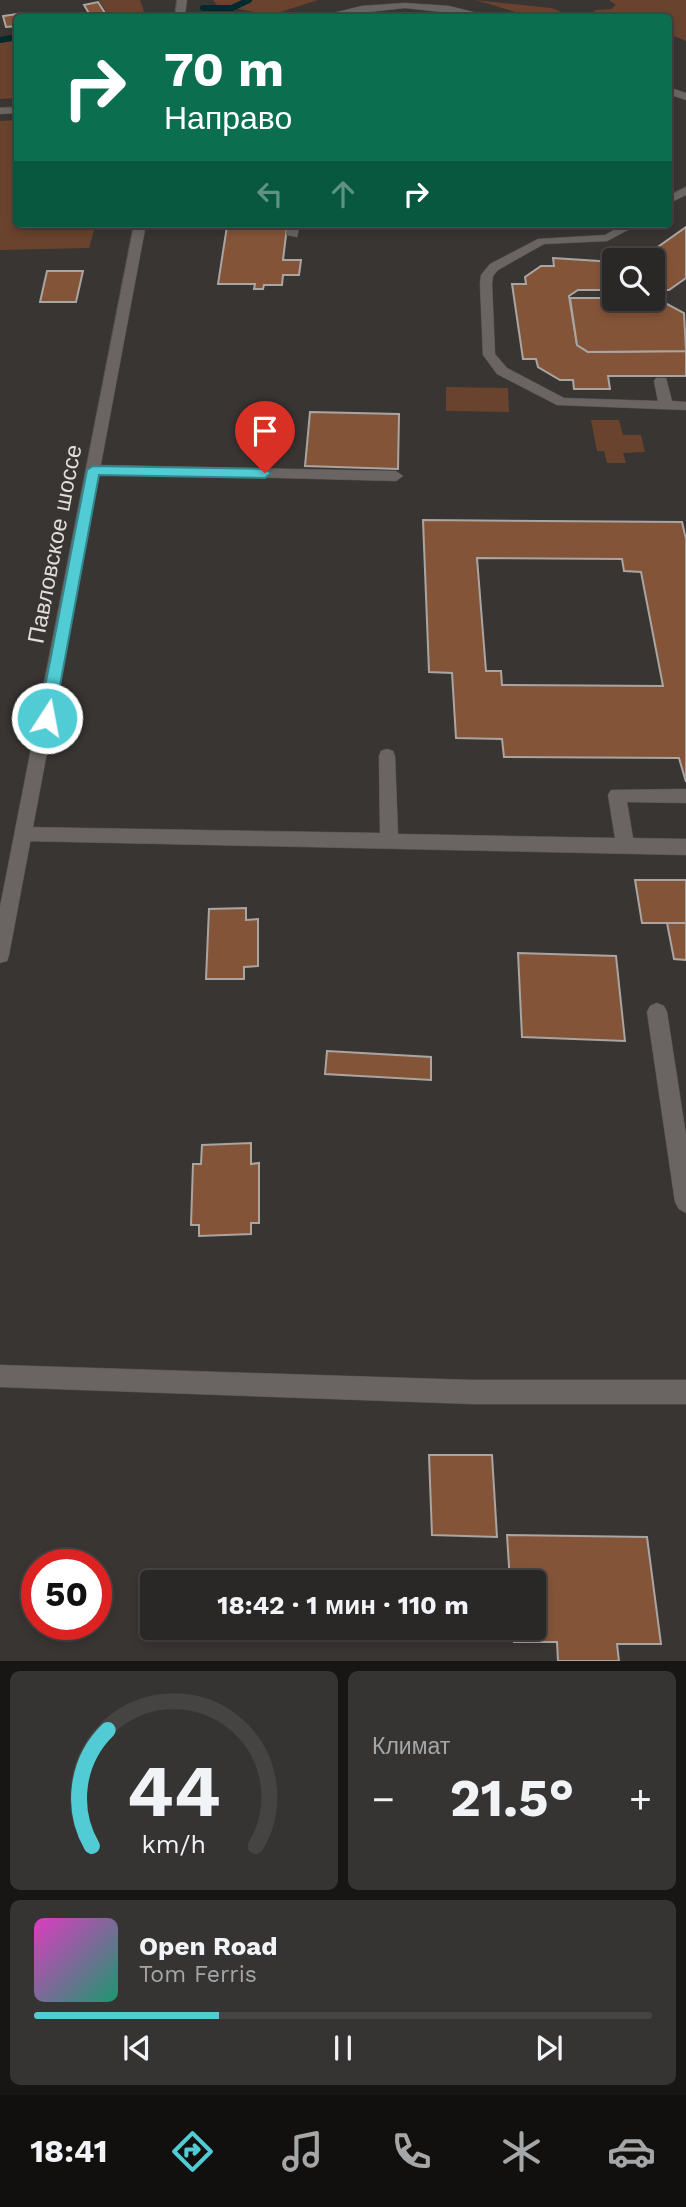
<!DOCTYPE html>
<html lang="ru">
<meta charset="utf-8">
<style>
body{margin:0;font-family:"Work Sans",sans-serif;background:#363432;color:#f1f3f6;height:100vh;display:flex;flex-direction:column;font-size:26px;white-space:nowrap}
*{box-sizing:border-box;margin:0}
p{font-size:23px;color:#a5a6a7}
.icon{flex:none;width:38px;height:38px;fill:none;stroke:currentColor;stroke-width:2;stroke-linecap:round;stroke-linejoin:round}
.map{position:relative;height:1661px;overflow:hidden}
.sheet{display:flex;flex-direction:column;gap:10px;padding:10px;background:#171615;flex:1}
.sheet>*{flex:none}
.banner{position:absolute;left:14px;top:14px;width:658px;height:214px;border-radius:7px;box-shadow:0 4px 10px #0003,0 0 0 2px #464443;background:#0b6e4f;color:#fff;overflow:hidden}
.tools{position:absolute;left:602px;top:248px;display:grid;gap:14px}
.tools a{display:grid;place-items:center;width:63px;height:63px;border-radius:7px;background:#2a2826;box-shadow:0 4px 10px #0003,0 0 0 2px #464443;font-size:35px}
.speed{position:absolute;left:21px;top:1549px;display:flex;gap:14px;font-size:35px;font-weight:700;text-align:center}
.speed>*{display:grid;place-content:center;width:91px;height:91px;border-radius:50%;background:#2a2826;box-shadow:0 4px 10px #0003,0 0 0 2px #464443;line-height:1}
.speed .limit{border:10px solid #d22;background:#fff;color:#111}
.pin{position:absolute;display:grid;place-items:center;width:60px;height:60px;color:#fff;margin:-72px -30px;border-radius:50% 50% 50% 0;rotate:-45deg;box-shadow:0 0 7px #0007}
.pin .icon{rotate:45deg}
.me{position:absolute;width:77px;margin:-38px;rotate:11deg;stroke-linejoin:round;filter:drop-shadow(0 0 5px #0008)}
.turn{display:flex;align-items:center;gap:24px;height:147px;padding:0 35px;font-size:32px}
.turn .icon{width:91px;height:91px;stroke-width:2.5}
.turn b{display:block;font-size:49px;line-height:60px}
.lanes{display:flex;align-items:center;height:66px;padding:0 35px;background:#0003;justify-content:center;gap:35px;direction:ltr}
.lanes .off{opacity:.35}
.big{font-size:52px;font-weight:700;line-height:1.1}
.sheet .widget{flex:1;display:flex;flex-direction:column;justify-content:center;gap:10px;min-width:0;padding:0 24px;border-radius:10px;background:#363432}
.sheet .dial{align-items:center;gap:0}
.dial svg{height:182px;overflow:visible;fill:none;stroke:#464443;stroke-width:7;stroke-linecap:round;text-anchor:middle}
.dial text{fill:#f1f3f6;stroke:none}
.song{display:flex;align-items:center;gap:21px}
.cover{width:84px;height:84px;border-radius:10px;background:linear-gradient(135deg,hsl(310 70% 55%),hsl(160 70% 35%))}
.played{height:7px;border-radius:4px;background:linear-gradient(90deg,#51ccd5 30%,#464443 30%)}
.keys{display:flex;justify-content:space-around;direction:ltr}
.heat{display:flex;justify-content:space-between;align-items:center;font-size:38px;direction:ltr}
.sheet .tiles{flex:1;display:grid;gap:10px;grid-template-columns:1fr 1fr}
.widget:last-child{grid-column:span 2}
.trip{position:absolute;left:140px;top:1570px;width:406px;height:70px;border-radius:7px;background:#2a2826;box-shadow:0 4px 10px #0003,0 0 0 2px #464443;font-weight:700;line-height:70px;text-align:center}
.dock{display:flex;height:112px;justify-content:space-around;align-items:center;background:#11100f;color:#a5a6a7}
.dock .icon{width:49px;height:49px}
.dock .on{color:#51ccd5}
.dock b{font-size:32px;color:#f1f3f6}
.map>svg:first-child{display:block}
.green{fill:#69432d}
.lines{fill:none;stroke-linecap:round;stroke-linejoin:round}
.stream{stroke:#002a2d;stroke-width:6}
.building{fill:#845438;stroke:#a9a5a2;stroke-width:2;fill-rule:evenodd}
.service-casing{stroke:#565251;stroke-width:1}
.tertiary-casing{stroke:#565251;stroke-width:1}
.secondary-casing{stroke:#565251;stroke-width:1}
.service{fill:#6a6563;fill-rule:evenodd}
.tertiary{fill:#6a6563;fill-rule:evenodd}
.secondary{fill:#6a6563;fill-rule:evenodd}
.route{fill:#51ccd5;stroke:#35858a;stroke-width:2}
.labels{text-anchor:middle;dominant-baseline:central;stroke-width:7;stroke-linejoin:round;paint-order:stroke}
.street-label{font-size:23px;fill:#e1dedd;stroke:#383533}
</style>
<div class="map">
<svg width="686" height="1661" viewBox="0 0 686 1661">
<rect width="100%" height="100%" fill="#383533"/>
<!-- green -->
<g class="green">
<path d="M99 0H140L146 17H109Z"/>
<path d="M213 0H318L271 15 217 5Z"/>
<path d="M475 0 551 8 575 17H533Z"/>
<path d="M609 0H686V41L669 34 668 18 593 15 595 10 611 9 616 5Z"/>
<path d="M7 39 17 40V98L0 99V40Z"/>
<path d="M17 120 18 224H96L89 248 0 250V121Z"/>
<path d="M446 387 508 388 509 412 446 411Z"/>
<path d="M591 420H619L623 435H641L645 452 623 453 626 463H607L604 451H597Z"/>
</g>
<g class="lines">
<!-- stream -->
<g class="stream">
<path d="M203 8H232L249 0"/>
<path d="M113 18 132 15"/>
<path d="M0 40 18 37"/>
</g>
</g>
<!-- building -->
<g class="building">
<path d="M98 2 105 13 90 15 84 5Z"/>
<path d="M24 13 39 18H18V26L6 27 3 16Z"/>
<path d="M233 224 265 227 266 224H283L287 227 283 260H301L299 275H283L282 285H264L263 289H254L255 284H218L227 226Z"/>
<path d="M686 227V278L669 290H653V261H638Z"/>
<path d="M553 258 614 262V290H578L569 296 577 345 588 352 686 351V376H608L610 389H574L573 380H560L538 367 536 359H523L512 284H526L525 277 541 266H554Z"/>
<path d="M47 271H83L76 302H40Z"/>
<path d="M570 298H656L684 313 686 351 588 352 577 345Z"/>
<path d="M310 412 399 414 398 469 305 466Z"/>
<path d="M423 520 682 522 686 539V782L679 758 504 757 502 739 456 738 452 673 429 672ZM477 558 622 559 624 571 641 572 663 686 502 685 501 671H486Z"/>
<path d="M635 880H686V923H642Z"/>
<path d="M246 908V920L258 919V966L244 967V979H206L209 909Z"/>
<path d="M667 923H686V960L674 959Z"/>
<path d="M518 953 616 956 625 1041 522 1037Z"/>
<path d="M327 1051 431 1057V1080L325 1074Z"/>
<path d="M251 1143V1164L259 1163V1223H251V1234L199 1236V1225H191L193 1164H201L202 1145Z"/>
<path d="M429 1455H492L497 1537 432 1535Z"/>
<path d="M507 1535 647 1537 661 1644H617L619 1661H558L557 1642H514L513 1628H534V1582H510Z"/>
</g>
<g class="lines">
<defs>
<g id="service">
<path d="M177 0H187L185 14 187 18 175 15Z"/>
<path d="M686 187V195L668 204V196Z"/>
<path d="M288 224H300L297 237 287 235Z"/>
<path d="M624 224H639L607 241 544 244 498 270 493 276 492 284 495 354 507 368 564 398 658 401 654 381 656 378H666L672 401 686 402V410L557 405 497 374 483 355 480 284 481 275 490 264 538 239 605 235Z"/>
<path d="M93 465 396 471 403 476 396 481 88 473 86 470Z"/>
<path d="M387 749 393 751 395 756 398 834 615 838 608 795 611 790 686 789V803L627 802 633 838 686 839V855L24 841 18 839 15 834 18 829 24 827 380 833 379 756 381 751Z"/>
<path d="M657 1003 664 1006 667 1012 686 1135V1213L679 1209 675 1202 647 1012 650 1006Z"/>
<path d="M0 1365 472 1380H686V1404H472L0 1387Z"/>
</g>
<g id="tertiary">
<path d="M405 3 449 6 497 18 405 8 313 18 362 6Z"/>
<path d="M668 87 686 93V100L668 94Z"/>
</g>
<g id="secondary">
<path d="M18 107V113L0 114V108Z"/>
<path d="M134 224H146L9 955 7 961 0 963V907Z"/>
</g>
</defs>
<!-- service casing -->
<use href="#service" class="service-casing"/>
<!-- tertiary casing -->
<use href="#tertiary" class="tertiary-casing"/>
<!-- secondary casing -->
<use href="#secondary" class="secondary-casing"/>
<!-- service -->
<use href="#service" class="service"/>
<!-- tertiary -->
<use href="#tertiary" class="tertiary"/>
<!-- secondary -->
<use href="#secondary" class="secondary"/>
</g>
<!-- route -->
<path class="route" d="M93 466 265 469 271 473 265 478 99 475 54 718 47 724 39 718 87 470Z"/>
<g class="labels">
<!-- street labels -->
<g class="street-label">
<text transform="translate(55 544) rotate(-79)">Павловское шоссе</text>
</g>
</g>
</svg>
<div class="tools">
<a><svg class="icon" aria-label="search" viewBox="0 0 24 24"><circle cx="10" cy="10" r="6"/><path d="M15 15l6 6"/></svg></a>
</div>
<div class="speed"><div class="limit">50</div></div>
<div class="pin" style="left:265px;top:473px;background:#d93025"><svg class="icon" aria-label="arrive" viewBox="0 0 24 24"><path d="M6 21V4h12l-3 4 3 4H6"/></svg></div>
<svg class="me" style="left:47px;top:718px" viewBox="-20 -20 40 40"><circle r="17" fill="#51ccd5" stroke="#fff" stroke-width="3"/><path d="M0-11L8 9 0 5-8 9z" fill="#fff"/></svg>
<div class="trip">18:42 · 1 мин · 110 m</div>
<div class="banner">
<div class="turn"><svg class="icon" aria-label="right" viewBox="0 0 24 24"><path d="M7 20v-9h11M14 6l5 5-5 5"/></svg><div><b>70 m</b>Направо</div></div>
<div class="lanes"><svg class="icon off" aria-label="left" viewBox="0 0 24 24"><path d="M17 20v-9H6M10 6l-5 5 5 5"/></svg><svg class="icon off" aria-label="ahead" viewBox="0 0 24 24"><path d="M12 20V5M6 11l6-6 6 6"/></svg><svg class="icon" aria-label="right" viewBox="0 0 24 24"><path d="M7 20v-9h11M14 6l5 5-5 5"/></svg></div>
</div>
</div>
<section class="sheet">
<div class="tiles">
<div class="widget dial"><svg viewBox="0 0 100 80">
<path d="M14 69A42 42 0 1 1 86 69"/>
<path d="M14 69A42 42 0 0 1 21 18" stroke="#51ccd5"/>
<text x="50" y="56" font-size="32" font-weight="700">44</text>
<text x="50" y="72" font-size="11">km/h</text>
</svg></div>
<div class="widget"><p>Климат</p>
<div class="heat"><a>−</a><b class="big">21.5°</b><a>+</a></div>
</div>
<div class="widget">
<div class="song"><i class="cover"></i><div><b>Open Road</b><p>Tom Ferris</p></div></div>
<div class="played"></div>
<div class="keys"><svg class="icon" aria-label="previous" viewBox="0 0 24 24"><path d="M18 5L8 12l10 7zM5 5v14"/></svg><svg class="icon" aria-label="pause" viewBox="0 0 24 24"><path d="M8 5v14M16 5v14"/></svg><svg class="icon" aria-label="next" viewBox="0 0 24 24"><path d="M6 5l10 7-10 7zM19 5v14"/></svg></div>
</div>
</div>
</section>
<nav class="dock">
<b>18:41</b>
<svg class="icon on" aria-label="directions" viewBox="0 0 24 24"><path d="M12 3l9 9-9 9-9-9zM9 14v-3h6M13 9l2 2-2 2"/></svg>
<svg class="icon" aria-label="music" viewBox="0 0 24 24"><path d="M9 18V5l10-2v13"/><circle cx="6" cy="18" r="3"/><circle cx="16" cy="16" r="3"/></svg>
<svg class="icon" aria-label="phone" viewBox="0 0 24 24"><path d="M5 4h4l2 5-3 2q2 4 5 5l2-3 5 2v4C11 20 4 13 5 4z"/></svg>
<svg class="icon" aria-label="climate" viewBox="0 0 24 24"><path d="M12 3v18M4 7l16 10M4 17L20 7"/></svg>
<svg class="icon" aria-label="car" viewBox="0 0 24 24"><path d="M5 17H2v-5l4-1 3-4h7l3 4 3 1v5h-3M9 17h6M6 11h13"/><circle cx="7" cy="17" r="2"/><circle cx="17" cy="17" r="2"/></svg>
</nav>
